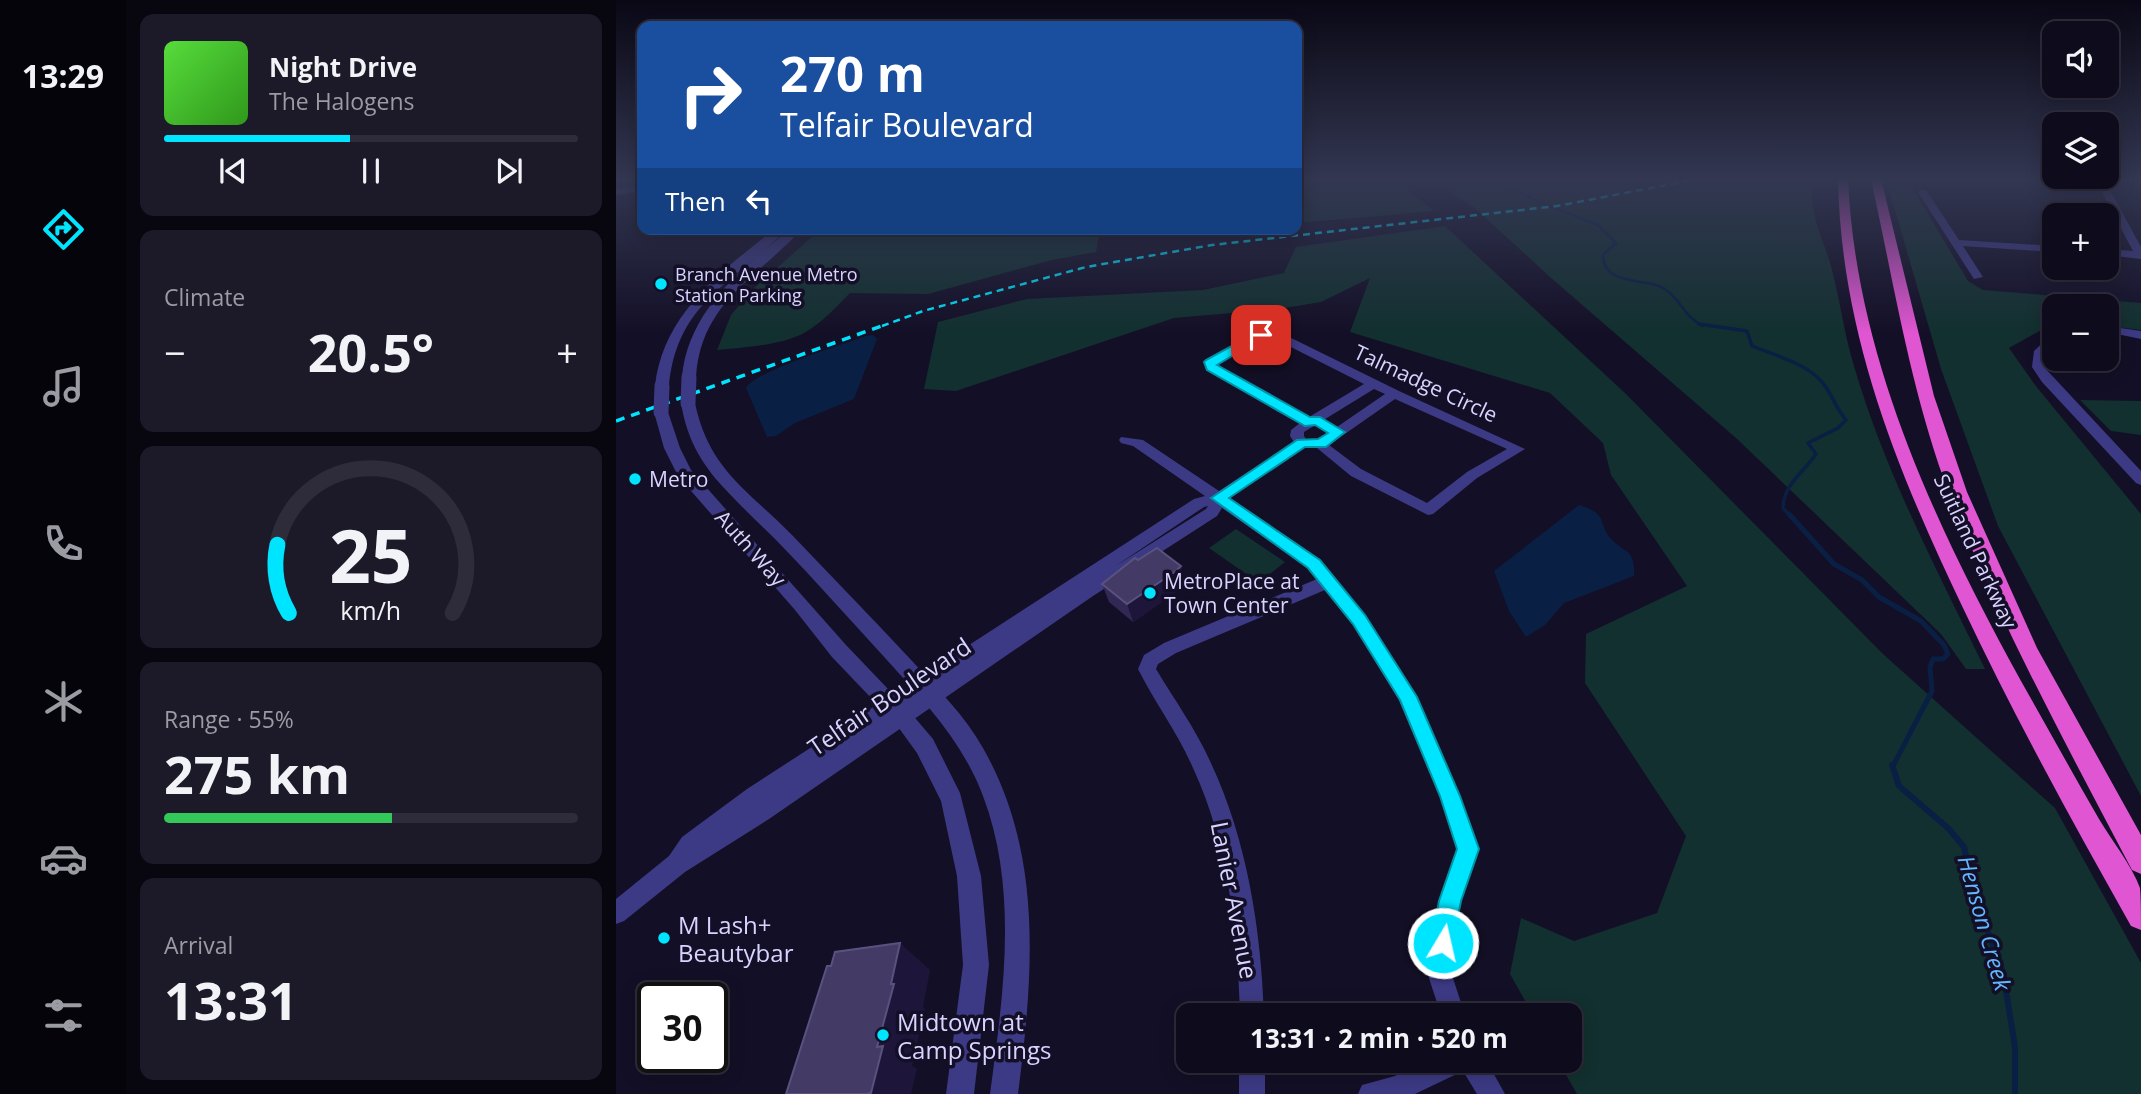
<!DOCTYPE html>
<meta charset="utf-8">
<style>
body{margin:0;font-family:"Open Sans",sans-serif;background:#1c1929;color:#f1f3f6;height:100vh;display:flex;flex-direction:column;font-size:26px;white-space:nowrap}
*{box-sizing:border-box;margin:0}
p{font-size:23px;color:#9b9ba3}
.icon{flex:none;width:38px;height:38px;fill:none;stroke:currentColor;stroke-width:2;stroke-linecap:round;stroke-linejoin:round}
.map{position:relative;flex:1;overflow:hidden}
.side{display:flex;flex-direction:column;gap:14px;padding:14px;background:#08060f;width:490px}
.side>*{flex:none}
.hud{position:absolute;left:21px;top:21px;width:665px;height:214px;border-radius:14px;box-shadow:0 4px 18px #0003,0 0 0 2px #2e2b3b;background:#1a4fa0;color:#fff;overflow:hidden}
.fabs{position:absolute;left:1426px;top:21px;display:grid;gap:14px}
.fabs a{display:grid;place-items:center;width:77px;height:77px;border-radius:14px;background:#0e0b1c;box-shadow:0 4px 18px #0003,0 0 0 2px #2e2b3b;font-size:35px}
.speed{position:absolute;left:21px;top:982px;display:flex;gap:14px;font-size:35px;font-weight:700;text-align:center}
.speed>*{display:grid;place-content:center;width:91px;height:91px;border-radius:50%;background:#0e0b1c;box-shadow:0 4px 18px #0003,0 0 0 2px #2e2b3b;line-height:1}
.speed .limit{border:4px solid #111;border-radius:10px;background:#fff;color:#111}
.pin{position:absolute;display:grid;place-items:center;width:60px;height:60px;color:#fff;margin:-30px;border-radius:14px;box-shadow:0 4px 10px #0006}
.me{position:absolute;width:77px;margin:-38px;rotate:9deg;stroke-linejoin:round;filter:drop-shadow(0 0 5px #0008)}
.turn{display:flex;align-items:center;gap:24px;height:147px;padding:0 28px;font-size:32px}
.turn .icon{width:91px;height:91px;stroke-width:2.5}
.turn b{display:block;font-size:49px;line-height:60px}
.then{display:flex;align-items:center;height:66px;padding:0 28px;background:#0003;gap:14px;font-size:26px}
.big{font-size:52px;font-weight:700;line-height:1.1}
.side .widget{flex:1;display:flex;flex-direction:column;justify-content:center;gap:10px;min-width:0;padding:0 24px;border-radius:14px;background:#1c1929}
.side .dial{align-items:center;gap:0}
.dial svg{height:182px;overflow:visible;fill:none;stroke:#2e2b3b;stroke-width:7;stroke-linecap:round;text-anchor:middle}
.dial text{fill:#f1f3f6;stroke:none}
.song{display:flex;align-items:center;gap:21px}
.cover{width:84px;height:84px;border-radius:10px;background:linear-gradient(135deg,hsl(110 70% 55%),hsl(110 70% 35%))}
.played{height:7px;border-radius:4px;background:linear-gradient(90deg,#00e5ff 45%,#2e2b3b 45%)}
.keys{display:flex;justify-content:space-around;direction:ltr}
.heat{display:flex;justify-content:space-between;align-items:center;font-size:38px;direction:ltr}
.charge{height:10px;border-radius:5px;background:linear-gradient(90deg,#34c759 55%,#2e2b3b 0)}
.trip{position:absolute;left:560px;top:1003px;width:406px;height:70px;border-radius:14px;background:#0e0b1c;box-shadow:0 4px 18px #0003,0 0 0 2px #2e2b3b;font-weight:700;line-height:70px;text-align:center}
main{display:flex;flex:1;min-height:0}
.dock{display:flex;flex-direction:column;width:126px;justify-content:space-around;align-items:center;background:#06040b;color:#9b9ba3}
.dock .icon{width:49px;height:49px}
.dock .current{color:#00e5ff}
.dock b{font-size:32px;color:#f1f3f6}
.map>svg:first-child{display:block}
.green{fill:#12302f}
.water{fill:#0a1f44}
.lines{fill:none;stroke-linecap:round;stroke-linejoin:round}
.stream-far3{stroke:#0a1f44;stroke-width:2.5}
.stream-far2{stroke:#0a1f44;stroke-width:3.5}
.stream-far1{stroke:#0a1f44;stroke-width:5}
.stream{stroke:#0a1f44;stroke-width:6}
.minor{fill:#3d3a85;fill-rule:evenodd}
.tertiary{fill:#3d3a85;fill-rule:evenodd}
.trunk{fill:#e055d1;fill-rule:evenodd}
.rail-far1{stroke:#00e5ff;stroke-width:2.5;stroke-dasharray:7 5;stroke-linecap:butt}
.rail{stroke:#00e5ff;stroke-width:3.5;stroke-dasharray:9 7;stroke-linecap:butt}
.tertiary-bridge{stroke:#3d3a85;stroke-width:15}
.wall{fill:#312854}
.shaded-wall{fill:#1d163a}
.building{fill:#433a66;stroke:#5a527e;stroke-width:2}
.route{fill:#00e5ff;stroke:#0095a6;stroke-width:2}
.poi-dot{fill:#00e5ff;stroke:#130f26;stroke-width:2.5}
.labels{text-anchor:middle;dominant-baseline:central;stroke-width:7;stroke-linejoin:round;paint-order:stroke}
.far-poi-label{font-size:18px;fill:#d9d4ff;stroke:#130f26;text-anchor:start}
.street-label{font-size:21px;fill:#d9d4ff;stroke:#130f26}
.poi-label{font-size:21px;fill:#d9d4ff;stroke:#130f26;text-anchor:start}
.water-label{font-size:23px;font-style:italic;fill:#62b6ff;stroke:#130f26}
.near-street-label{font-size:24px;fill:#d9d4ff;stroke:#130f26}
.near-poi-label{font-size:24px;fill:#d9d4ff;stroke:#130f26;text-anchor:start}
</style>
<main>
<nav class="dock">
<b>13:29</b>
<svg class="icon current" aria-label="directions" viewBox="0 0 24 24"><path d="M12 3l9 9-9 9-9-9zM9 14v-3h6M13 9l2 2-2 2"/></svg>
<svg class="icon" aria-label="music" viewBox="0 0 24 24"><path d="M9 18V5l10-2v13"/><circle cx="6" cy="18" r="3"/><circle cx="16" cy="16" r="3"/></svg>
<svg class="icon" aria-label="phone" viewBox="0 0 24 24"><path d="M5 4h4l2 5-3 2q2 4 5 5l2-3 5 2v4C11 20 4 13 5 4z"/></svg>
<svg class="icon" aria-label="climate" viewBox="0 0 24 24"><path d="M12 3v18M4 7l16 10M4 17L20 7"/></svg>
<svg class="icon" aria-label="car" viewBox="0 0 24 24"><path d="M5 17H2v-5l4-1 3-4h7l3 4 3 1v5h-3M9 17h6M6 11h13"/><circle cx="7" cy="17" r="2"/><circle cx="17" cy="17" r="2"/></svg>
<svg class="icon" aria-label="filters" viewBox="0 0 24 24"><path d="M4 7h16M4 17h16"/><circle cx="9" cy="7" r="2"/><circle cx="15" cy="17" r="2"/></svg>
</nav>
<section class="side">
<div class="widget">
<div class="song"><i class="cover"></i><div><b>Night Drive</b><p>The Halogens</p></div></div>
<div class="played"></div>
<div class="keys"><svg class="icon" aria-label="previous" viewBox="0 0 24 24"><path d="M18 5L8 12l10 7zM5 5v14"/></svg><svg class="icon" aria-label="pause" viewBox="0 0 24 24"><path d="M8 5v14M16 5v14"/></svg><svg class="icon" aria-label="next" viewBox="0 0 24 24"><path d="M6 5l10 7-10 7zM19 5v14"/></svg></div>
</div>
<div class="widget"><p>Climate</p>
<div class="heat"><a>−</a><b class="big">20.5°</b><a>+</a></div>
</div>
<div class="widget dial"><svg viewBox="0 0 100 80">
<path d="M14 69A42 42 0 1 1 86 69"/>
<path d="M14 69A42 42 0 0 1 9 39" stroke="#00e5ff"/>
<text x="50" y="56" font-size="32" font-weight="700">25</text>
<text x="50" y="72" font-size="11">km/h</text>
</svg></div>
<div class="widget"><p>Range · 55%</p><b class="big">275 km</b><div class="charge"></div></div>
<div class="widget"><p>Arrival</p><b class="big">13:31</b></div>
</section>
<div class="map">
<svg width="1525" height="1094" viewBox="0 0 1525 1094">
<rect width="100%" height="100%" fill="#130f26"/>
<!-- green -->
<g class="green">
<path d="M713 179H777L818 211 681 223V183Z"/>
<path d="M814 179H1200C1188 206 1208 240 1215 266 1224 299 1228 333 1238 366 1269 472 1321 570 1369 669H1350L1325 634 1120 438 934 277 859 208Z"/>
<path d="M1270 179H1297L1296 187 1352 281 1367 290 1525 303V330L1491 326V306H1438V323L1393 348 1419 385 1525 514V796L1382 526 1325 369Z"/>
<path d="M829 226 1010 394 1267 654 1439 808 1525 963V1094H961L942 1061 954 1060V1015H917L894 974 905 918 958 941 1041 913 1070 836 969 683 970 634 1071 586 995 475 987 443 934 393 734 332 754 278 705 302 662 309 558 318 340 391 308 389 322 322 411 299 587 290 668 273 680 247Z"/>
<path d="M205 229H484L480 252 436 260 312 294 234 293C220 307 206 323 188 333 166 345 126 348 101 350L115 315 137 289Z"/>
<path d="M1464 400 1525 401V435L1495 431Z"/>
<path d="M620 529 669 562 643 583 593 548Z"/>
</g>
<!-- water -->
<g class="water">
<path d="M257 335 261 339 238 399 179 423 160 436 151 437 130 388C139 371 228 344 250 336Z"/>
<path d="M963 505C994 514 981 524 996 540 1011 554 1019 550 1018 576L948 603 929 625 910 637 893 611 878 571Z"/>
</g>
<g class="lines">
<!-- stream-far3 -->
<path class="stream-far3" d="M878 179 921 201 982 225 1000 243 987 255C987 284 1024 279 1043 286 1063 294 1067 317 1087 326"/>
<!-- stream-far2 -->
<path class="stream-far2" d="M1083 324 1131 331 1136 346C1158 355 1190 363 1206 382 1215 392 1219 407 1230 420L1222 428 1192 443 1200 454C1188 472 1167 485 1167 508L1174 516"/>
<!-- stream-far1 -->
<path class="stream-far1" d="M1173 514 1218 564 1246 580 1263 597 1305 621 1328 645 1332 654 1327 659H1317L1314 667 1316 691 1277 766"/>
<!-- stream -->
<path class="stream" d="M1276 765 1283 786 1332 828 1348 847 1361 903 1387 972 1399 1047V1094"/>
<!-- minor -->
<g class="minor">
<path d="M1479 179H1488L1525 247V259L1491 255V249L1517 251Z"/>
<path d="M26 185V191L0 195V189Z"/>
<path d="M1304 190H1310L1343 240 1438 246V252L1347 246 1367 277 1358 279 1302 192Z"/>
<path d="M1491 326 1525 331V339L1491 332Z"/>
<path d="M661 331 783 391 909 449 861 478 817 514 812 515 735 476 701 448 689 447 613 498 704 560 749 615 800 697 844 796 863 849 845 901 835 972 849 1015H825L811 972 823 901 841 849 824 796 783 700 737 625 709 590 560 653 542 664 540 669C558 699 579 728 594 761 631 839 645 929 648 1015H624C622 933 612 843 577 768 562 733 539 703 522 669L528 655 548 643 701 579 692 568 606 508 601 516 477 596 153 819 69 872 8 921 0 924V899L53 856 66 837 131 789 578 499 589 496 517 446 505 443 503 440 505 437 527 440 603 491 678 442 674 436 675 430 684 423 592 370 588 362 641 333ZM647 339H659L748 384 693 417 601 365ZM758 389 769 394 702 440 690 439 688 436V432ZM779 399 891 449 851 472 811 503 745 469 713 445ZM592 506 590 509 498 567 588 507Z"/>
<path d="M1434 336H1438V345L1430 352 1428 367 1525 471V485L1520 483 1426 382 1416 367 1418 351Z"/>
<rect x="623" y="1060" width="26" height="34"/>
<path d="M813 1060H870L889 1094H861L847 1071 799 1094H742L746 1085 779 1076Z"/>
</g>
<!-- tertiary -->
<g class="tertiary">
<path d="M159 229H171C120 283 61 300 53 386L46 390 41 389 39 386C47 314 105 271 159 229Z"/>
<path d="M174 229H186C141 278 85 302 80 377L78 380H68L66 377C72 311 126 268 174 229Z"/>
<path d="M72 399 79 403C93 470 132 490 177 536 217 578 258 620 297 662 322 689 349 716 367 748 428 855 417 977 402 1094H374C387 997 403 891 367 796 347 742 307 700 270 659 234 620 199 580 162 542 141 521 119 501 99 478 80 454 70 433 65 403Z"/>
<path d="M45 408 52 412 64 448 75 470 230 645 294 712 317 739 344 793 365 876 373 965 358 1094H330L347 965 341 876 325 801 301 753 280 724 216 657 179 610 62 476 48 448 38 412Z"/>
</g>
<!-- trunk -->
<g class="trunk">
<path d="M1222 179H1232C1240 359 1320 526 1405 681 1431 727 1457 774 1483 819 1496 841 1515 864 1524 888 1525 899 1525 918 1525 930L1515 926C1456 821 1398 716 1347 608 1281 470 1225 334 1222 179Z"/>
<path d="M1255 179H1265L1318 396 1351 492 1421 648 1525 835V874L1516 870C1451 746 1384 624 1333 493 1295 393 1278 284 1255 179Z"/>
</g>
<!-- rail-far1 -->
<path class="rail-far1" d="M266 326 307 311 470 267 596 245 941 206 1082 179"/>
<!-- rail -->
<path class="rail" d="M0 421 271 324"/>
<!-- tertiary-bridge -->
<g class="tertiary-bridge">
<path d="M72 403 73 377"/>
<path d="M45 412 46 386"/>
</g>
</g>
<!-- wall -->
<path class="wall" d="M522 560 565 566 569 584 564 589 517 622 493 602 486 584Z"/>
<!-- shaded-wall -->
<g class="shaded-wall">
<path d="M565 566 569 584 564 589 517 622 511 604Z"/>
<path d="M284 943 314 970 307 1007 309 1009 296 1066 301 1069 295 1094H257L255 1093 261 1047Z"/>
</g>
<!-- building -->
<g class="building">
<path d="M541 548 565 566 560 571 511 604 486 584 519 558 522 560Z"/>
<path d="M284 943 275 984H278L261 1047 267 1046 255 1093 250 1094H170L211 966H215L219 952Z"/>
</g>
<!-- sky -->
<linearGradient id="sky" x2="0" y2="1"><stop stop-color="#0a0815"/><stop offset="0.54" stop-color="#333752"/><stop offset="1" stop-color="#333752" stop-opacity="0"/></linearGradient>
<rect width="1525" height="333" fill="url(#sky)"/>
<!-- route -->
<path class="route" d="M641 332 651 335 601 365 694 417H704L729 432 710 447H689L613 498 704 560 749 615 801 697 844 796 863 849 845 901 835 951 827 954 819 951 815 943 823 901 841 849 824 796 784 700 737 624 692 568 595 498 681 440 702 439 712 433 699 425 689 426 591 370 588 362 590 360Z"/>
<!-- markers -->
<g class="poi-dot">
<circle cx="45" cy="284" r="7"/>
<circle cx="19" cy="479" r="7"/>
<circle cx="534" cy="593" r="7"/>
<circle cx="48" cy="938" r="7"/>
<circle cx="267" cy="1035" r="7"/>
</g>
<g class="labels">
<!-- far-poi labels -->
<g class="far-poi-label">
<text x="59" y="274">Branch Avenue Metro<tspan x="59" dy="21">Station Parking</tspan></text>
</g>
<!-- street labels -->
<g class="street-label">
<text transform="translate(810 383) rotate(25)">Talmadge Circle</text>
<text transform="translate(135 548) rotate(48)">Auth Way</text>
<text transform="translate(1360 551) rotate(65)">Suitland Parkway</text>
</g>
<!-- poi labels -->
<g class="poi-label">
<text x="33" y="479">Metro</text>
<text x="548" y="581">MetroPlace at<tspan x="548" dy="24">Town Center</tspan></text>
</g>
<!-- water labels -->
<g class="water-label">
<text transform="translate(1369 923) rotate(74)">Henson Creek</text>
</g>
<!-- near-street labels -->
<g class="near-street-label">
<text transform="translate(273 696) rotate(-34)">Telfair Boulevard</text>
<text transform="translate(619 900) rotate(79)">Lanier Avenue</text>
</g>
<!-- near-poi labels -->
<g class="near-poi-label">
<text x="62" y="924">M Lash+<tspan x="62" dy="28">Beautybar</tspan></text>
<text x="281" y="1021">Midtown at<tspan x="281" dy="28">Camp Springs</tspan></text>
</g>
</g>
</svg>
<div class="fabs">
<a><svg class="icon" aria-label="sound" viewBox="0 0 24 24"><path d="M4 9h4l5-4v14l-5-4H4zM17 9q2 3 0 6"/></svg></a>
<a><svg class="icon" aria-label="layers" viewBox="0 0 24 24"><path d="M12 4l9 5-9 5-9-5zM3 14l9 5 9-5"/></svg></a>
<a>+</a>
<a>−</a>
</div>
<div class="speed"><div class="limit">30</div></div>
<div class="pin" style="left:645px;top:335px;background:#d93025"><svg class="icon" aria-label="arrive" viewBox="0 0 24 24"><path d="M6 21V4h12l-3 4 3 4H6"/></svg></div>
<svg class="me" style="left:827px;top:943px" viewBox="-20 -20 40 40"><circle r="17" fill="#00e5ff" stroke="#fff" stroke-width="3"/><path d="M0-11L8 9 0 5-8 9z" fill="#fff"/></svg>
<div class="trip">13:31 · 2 min · 520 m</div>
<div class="hud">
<div class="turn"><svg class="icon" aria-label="right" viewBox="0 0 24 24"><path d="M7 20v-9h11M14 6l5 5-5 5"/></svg><div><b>270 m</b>Telfair Boulevard</div></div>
<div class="then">Then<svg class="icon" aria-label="left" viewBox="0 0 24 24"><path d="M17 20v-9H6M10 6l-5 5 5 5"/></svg></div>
</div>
</div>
</main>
